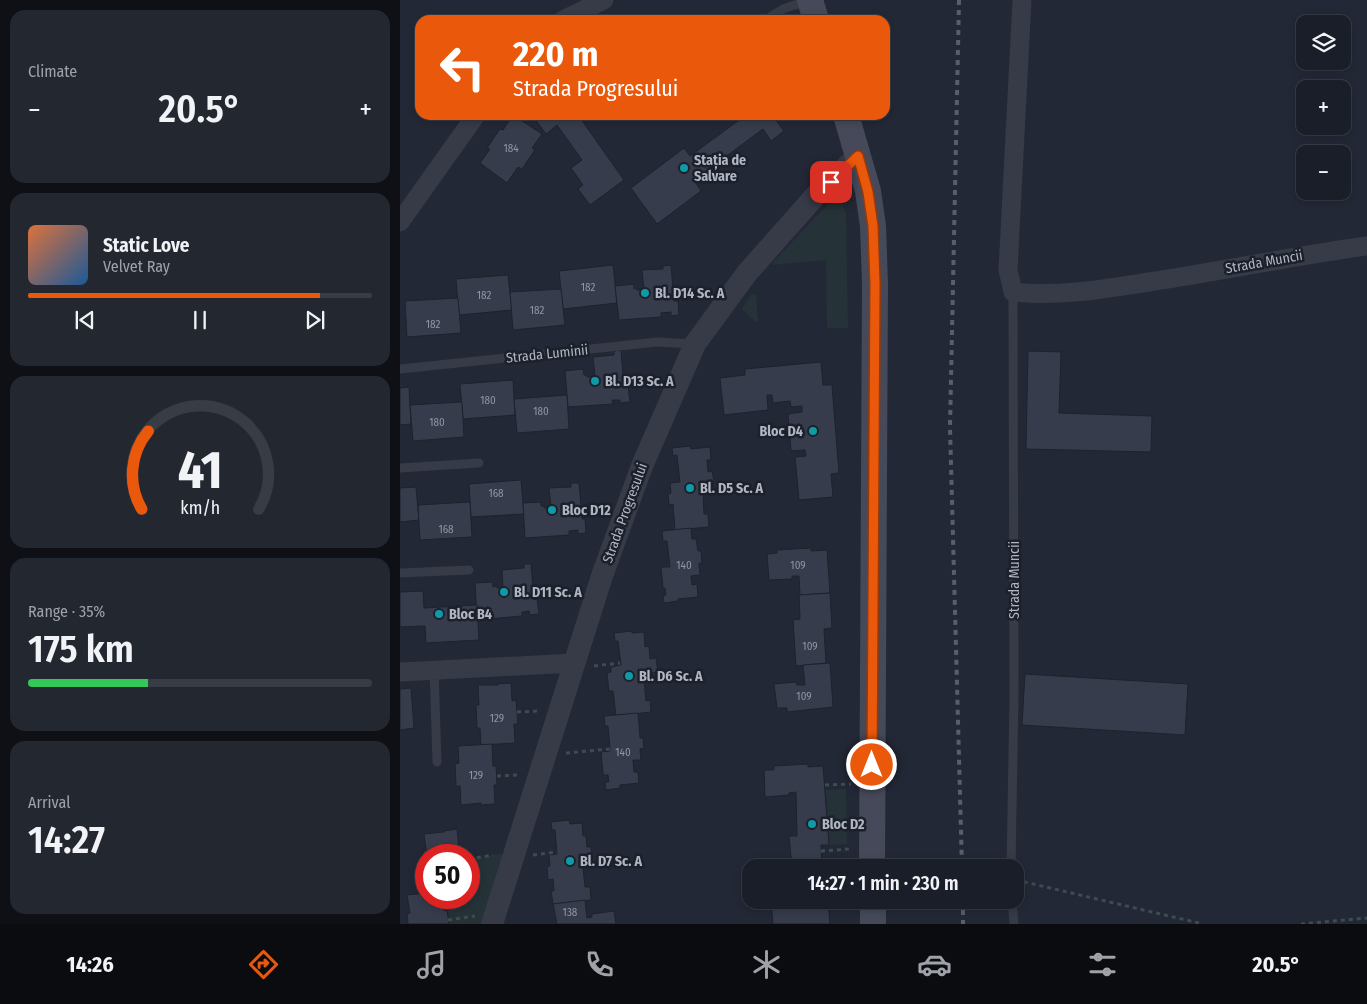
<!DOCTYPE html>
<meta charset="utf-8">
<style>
body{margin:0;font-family:"Fira Sans Condensed",sans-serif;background:#232730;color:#f1f3f6;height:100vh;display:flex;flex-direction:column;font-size:19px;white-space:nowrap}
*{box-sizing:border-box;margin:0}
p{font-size:16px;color:#9fa2a8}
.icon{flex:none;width:28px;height:28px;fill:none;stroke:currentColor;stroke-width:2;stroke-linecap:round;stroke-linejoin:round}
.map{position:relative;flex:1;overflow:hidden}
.panel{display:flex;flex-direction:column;gap:10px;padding:10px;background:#0e1016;width:400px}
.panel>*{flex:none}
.banner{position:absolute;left:15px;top:15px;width:475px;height:105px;border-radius:15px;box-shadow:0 2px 8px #0003,0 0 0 1px #383c45;background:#ea580c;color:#fff;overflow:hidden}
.buttons{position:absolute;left:896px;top:15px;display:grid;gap:10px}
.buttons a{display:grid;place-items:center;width:55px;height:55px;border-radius:10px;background:#1a1e28;box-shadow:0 2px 8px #0003,0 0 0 1px #383c45;font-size:25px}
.speed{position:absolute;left:15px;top:844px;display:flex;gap:10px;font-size:25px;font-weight:700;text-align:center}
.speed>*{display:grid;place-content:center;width:65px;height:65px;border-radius:50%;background:#1a1e28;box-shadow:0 2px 8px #0003,0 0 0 1px #383c45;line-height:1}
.speed .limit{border:8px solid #d22;background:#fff;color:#111}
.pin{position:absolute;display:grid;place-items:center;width:42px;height:42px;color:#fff;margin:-21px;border-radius:10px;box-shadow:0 2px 8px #0006}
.me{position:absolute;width:55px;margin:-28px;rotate:0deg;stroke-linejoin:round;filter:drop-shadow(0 0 4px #0008)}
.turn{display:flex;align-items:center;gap:18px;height:105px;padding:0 15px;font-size:22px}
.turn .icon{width:65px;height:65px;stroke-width:2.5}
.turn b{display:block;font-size:35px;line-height:42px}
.big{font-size:38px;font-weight:600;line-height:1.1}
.panel .card{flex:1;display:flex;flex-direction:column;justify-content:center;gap:8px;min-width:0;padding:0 18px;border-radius:15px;background:#232730}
.panel .dial{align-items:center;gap:0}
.dial svg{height:130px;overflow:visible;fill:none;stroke:#383c45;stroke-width:7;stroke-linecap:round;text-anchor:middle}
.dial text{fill:#f1f3f6;stroke:none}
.song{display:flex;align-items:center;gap:15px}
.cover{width:60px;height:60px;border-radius:8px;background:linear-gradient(135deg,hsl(20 70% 55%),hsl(210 70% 35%))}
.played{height:5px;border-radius:2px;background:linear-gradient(90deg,#ea580c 85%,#383c45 85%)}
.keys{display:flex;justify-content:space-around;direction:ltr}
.heat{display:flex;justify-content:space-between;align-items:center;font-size:28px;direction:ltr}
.charge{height:8px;border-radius:4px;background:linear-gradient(90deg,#34c759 35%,#383c45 0)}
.trip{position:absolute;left:342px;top:859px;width:282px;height:50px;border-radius:15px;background:#1a1e28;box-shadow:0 2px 8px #0003,0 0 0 1px #383c45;font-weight:600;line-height:50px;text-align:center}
.dock{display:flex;height:80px;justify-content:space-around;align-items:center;background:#0a0c10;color:#9fa2a8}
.dock .icon{width:35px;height:35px}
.dock .active{color:#ea580c}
.dock b{font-size:22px;color:#f1f3f6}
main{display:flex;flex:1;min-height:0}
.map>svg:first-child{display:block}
.green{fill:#253237}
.building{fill:#363c4c;stroke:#1e222d}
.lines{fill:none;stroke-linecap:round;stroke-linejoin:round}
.path{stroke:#3e4b4f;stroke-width:3;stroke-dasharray:4 4;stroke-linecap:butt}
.service{stroke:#373a47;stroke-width:9}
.minor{stroke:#373a47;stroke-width:19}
.tertiary{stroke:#373a47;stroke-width:22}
.secondary{stroke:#454959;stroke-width:26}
.rail{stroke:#595e6d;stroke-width:4;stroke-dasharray:5 5;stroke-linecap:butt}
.route-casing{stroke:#983908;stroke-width:12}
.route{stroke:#ea580c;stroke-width:9}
.culture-dot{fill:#0f9aa8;stroke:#1c202b;stroke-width:2}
.labels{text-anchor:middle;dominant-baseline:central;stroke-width:5;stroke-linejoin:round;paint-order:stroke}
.number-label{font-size:11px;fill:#9095a3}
.poi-label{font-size:14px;font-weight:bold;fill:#b1b5c3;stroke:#1c202b;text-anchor:start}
.street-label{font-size:14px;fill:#b1b5c3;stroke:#1c202b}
</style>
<main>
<section class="panel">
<div class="card"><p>Climate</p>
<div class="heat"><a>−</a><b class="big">20.5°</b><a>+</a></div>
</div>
<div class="card">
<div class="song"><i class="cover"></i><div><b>Static Love</b><p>Velvet Ray</p></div></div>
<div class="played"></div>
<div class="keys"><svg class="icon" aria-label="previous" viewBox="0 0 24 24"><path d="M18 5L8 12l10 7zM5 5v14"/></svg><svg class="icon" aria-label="pause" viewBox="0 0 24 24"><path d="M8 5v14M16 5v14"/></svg><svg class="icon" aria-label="next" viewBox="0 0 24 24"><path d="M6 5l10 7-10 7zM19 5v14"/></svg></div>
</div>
<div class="card dial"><svg viewBox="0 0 100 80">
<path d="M14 69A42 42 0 1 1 86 69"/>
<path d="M14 69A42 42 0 0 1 18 21" stroke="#ea580c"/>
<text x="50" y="56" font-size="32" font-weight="700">41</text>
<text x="50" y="72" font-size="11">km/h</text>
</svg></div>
<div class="card"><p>Range · 35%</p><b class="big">175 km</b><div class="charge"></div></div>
<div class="card"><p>Arrival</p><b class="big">14:27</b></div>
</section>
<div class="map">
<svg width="967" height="924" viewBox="0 0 967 924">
<rect width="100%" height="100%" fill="#232836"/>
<!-- green -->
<g class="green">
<path d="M435 199C443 202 444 206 446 214L448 328H427L426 260 373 265V262L430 202Z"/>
<path d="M351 294H356L358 322 355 321 342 309Z"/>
<path d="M446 789 447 844 429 845 426 790Z"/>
<path d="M103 853 81 924H49L47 910 44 911 42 898H69V859Z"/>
</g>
<!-- building -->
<g class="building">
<path d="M113 115 142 134 132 148 135 150 122 169 118 167 107 183 80 163 90 149 87 148 100 129 103 130Z"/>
<path d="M132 115H178L224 180 190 205 178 189 183 185 171 168 182 160 157 125 146 134Z"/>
<path d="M346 115H372L384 131 371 141 363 129 294 180 301 191 257 224 231 188 284 148 290 156Z"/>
<path d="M213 265 217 303 163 309 159 271Z"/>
<path d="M271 265 274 301H278L279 315 271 316V312L261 313V317L219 320 215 286 234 284V289L236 288 237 290H244L242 270 263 269V266Z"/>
<path d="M108 275 112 310 59 315 56 279Z"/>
<path d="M161 289 165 325 113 330 110 292Z"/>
<path d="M58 298 61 333 7 337 5 301Z"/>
<path d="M221 350 224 387 228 386 230 402 220 403V400H212L213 404 168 407 165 371 183 369 184 375H186L187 377 195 376 193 357 214 355V351Z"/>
<path d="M628 351 661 352 659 413 752 416 751 452 626 449Z"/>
<path d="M421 362 423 385H432L439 473 431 474 433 497 399 500 395 457 406 456 405 450 391 451 388 414 402 412V406L391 407 390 401 373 403 372 395H367L368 410 324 415 320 378 345 375V369Z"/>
<path d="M113 380 115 415 63 419 60 384Z"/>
<path d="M9 387 11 424 0 425V388Z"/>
<path d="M167 395 169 429 117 433 114 399Z"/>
<path d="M62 402 64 437 13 441 10 405Z"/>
<path d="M290 446 291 449 310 447 311 460H307L308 472 312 471 314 482H309L310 493 303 494 304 514H308L309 527 275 530 273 504 269 505 268 494 271 493 270 483 280 482 277 455 273 456 272 448Z"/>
<path d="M121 480 124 514 71 517 69 484Z"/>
<path d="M171 483H179L182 519H185L186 533 178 534V530L169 531V535L125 538 123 503 141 502V506H144V508H151L149 488 171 487Z"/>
<path d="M16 487 19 520 0 522V488Z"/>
<path d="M70 502 72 537 20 540 18 505Z"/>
<path d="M291 528 292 539H296L298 551H301L302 563H299L300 575 291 576 292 585 297 584 298 597 278 599V601L264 603 263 596 266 595 265 588H263L261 567H270L267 541H263L262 531Z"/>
<path d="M411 548V551L427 550 430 593 400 595 399 576H392V579L369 580 367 554 377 553V550Z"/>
<path d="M124 564H131L134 600 137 599 139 614 130 615 129 611 122 612V616L77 620 75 583 92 582 93 587 97 586V588H103L102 570 124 568Z"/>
<path d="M23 591 24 608 77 605 79 640 26 643 25 626 0 627V592Z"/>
<path d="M430 593 432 628 424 629 426 663 396 666 393 620 400 619 399 595Z"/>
<path d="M232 631V633L244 632 245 647 249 646 250 659 256 658 258 672 250 673 251 679 244 680 246 701 250 700 251 712 216 716 213 691H209L207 673 211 672V667L221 665 218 641H215L214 633Z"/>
<path d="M430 663 433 707 387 712V708H377L374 684 396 682 397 685H405L403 665Z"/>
<path d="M625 674 788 684 785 735 622 725Z"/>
<path d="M111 683 112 701 116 700 118 724H114L115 743 81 745 80 728H77L76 705H79L78 685H98L97 684Z"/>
<path d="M11 688 14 728 0 730V689Z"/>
<path d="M238 713 240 738H243L244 748 240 749 241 760H233L234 772H238L239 783 220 785V788L206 790 205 782H209L208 775H203L201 752 210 751V749L208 726H205L204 716Z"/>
<path d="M92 744 93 766H96L97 785H94L95 804 81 805V803L61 805 60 786H56L55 764 59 763 58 746Z"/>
<path d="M408 764V767L423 766 429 845H421L422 868H392L389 836H397L396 792 389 793V795L365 797 364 770H374V766Z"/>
<path d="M169 820 170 824 182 823 183 836H186L187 847H191L192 856H189L190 867 183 868 185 887H190L191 900 153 904 151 891H154L153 879 148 880 147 867 150 866 149 855 157 854 155 830H152L151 822Z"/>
<path d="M57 829 59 849 63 848 64 855H26V875L23 851 26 850 24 834 44 832V831Z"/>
<path d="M26 893V898H42L44 911 47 910 49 924H8L7 914 10 913 7 895Z"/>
<path d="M185 900 187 918 192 917V914L214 911 216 924H157L153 904Z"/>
<path d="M371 900H393V902L401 900H428L430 924H373Z"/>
</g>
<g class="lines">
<!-- path -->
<g class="path">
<path d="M181 511 205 510"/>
<path d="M133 595 169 592"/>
<path d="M194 666 220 663"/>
<path d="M117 712 139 711"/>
<path d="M166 753 210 749"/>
<path d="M97 776 118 775"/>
<path d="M425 785 451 784"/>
<path d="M421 851 450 849"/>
<path d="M133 855 157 852"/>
<path d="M69 859 93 855"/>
<path d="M616 880 803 924"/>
<path d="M428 908 453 906"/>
<path d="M48 920 75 916"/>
<path d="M901 924 967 918"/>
</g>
<!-- service -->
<g class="service">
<path d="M365 20 383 9 407 1"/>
<path d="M0 369 257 342 295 344"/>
<path d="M0 468 79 463"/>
<path d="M0 573 69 570"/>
<path d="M34 669 37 762"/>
<path d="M611 868 614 697 613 292"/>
<path d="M612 900 614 924"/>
</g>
<!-- minor -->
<g class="minor">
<path d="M622 0 608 270 613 292C658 297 704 289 749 282 822 271 894 256 967 246"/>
<path d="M163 20 204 0"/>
<path d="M0 222 76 115"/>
<path d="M0 672 174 663"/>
</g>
<!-- tertiary -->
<path class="tertiary" d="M92 924 202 576 242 466 295 344 347 273 417 194 458 156"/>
<!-- secondary -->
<g class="secondary">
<path d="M410 0 416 20"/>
<path d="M446 115 468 191 473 226 475 284 472 868"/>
<path d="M473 900V924"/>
</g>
<!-- rail -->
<g class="rail">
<path d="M559 0 550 427 562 868"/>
<path d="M563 900V924"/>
</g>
</g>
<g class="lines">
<defs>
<path id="route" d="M431 182 458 156 468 192 473 226 475 284 472 765"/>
</defs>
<!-- route casing -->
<use href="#route" class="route-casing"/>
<!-- route -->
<use href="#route" class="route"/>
</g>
<!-- markers -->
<g class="culture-dot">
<circle cx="284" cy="168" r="5"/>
<circle cx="245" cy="293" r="5"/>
<circle cx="195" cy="381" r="5"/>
<circle cx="413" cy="431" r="5"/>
<circle cx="290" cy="488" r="5"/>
<circle cx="152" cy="510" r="5"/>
<circle cx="104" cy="592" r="5"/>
<circle cx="39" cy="614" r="5"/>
<circle cx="229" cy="676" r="5"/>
<circle cx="412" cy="824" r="5"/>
<circle cx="170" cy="861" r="5"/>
</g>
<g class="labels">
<!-- number labels -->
<g class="number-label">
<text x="111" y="148">184</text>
<text x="188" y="287">182</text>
<text x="84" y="295">182</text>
<text x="137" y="310">182</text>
<text x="33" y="324">182</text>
<text x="88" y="400">180</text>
<text x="141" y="411">180</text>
<text x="37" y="422">180</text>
<text x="96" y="493">168</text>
<text x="46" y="529">168</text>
<text x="284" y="565">140</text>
<text x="398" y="565">109</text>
<text x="410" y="646">109</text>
<text x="404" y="696">109</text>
<text x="97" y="718">129</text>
<text x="223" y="752">140</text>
<text x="76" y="775">129</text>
<text x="170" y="912">138</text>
</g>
<!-- poi labels -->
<g class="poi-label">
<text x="294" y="160">Stația de<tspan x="294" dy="16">Salvare</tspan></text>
<text x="255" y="293">Bl. D14 Sc. A</text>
<text x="205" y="381">Bl. D13 Sc. A</text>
<text x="403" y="431" text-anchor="end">Bloc D4</text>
<text x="300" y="488">Bl. D5 Sc. A</text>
<text x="162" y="510">Bloc D12</text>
<text x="114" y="592">Bl. D11 Sc. A</text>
<text x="49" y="614">Bloc B4</text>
<text x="239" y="676">Bl. D6 Sc. A</text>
<text x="422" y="824">Bloc D2</text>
<text x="180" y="861">Bl. D7 Sc. A</text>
</g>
<!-- street labels -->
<g class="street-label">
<text transform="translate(864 262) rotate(-10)">Strada Muncii</text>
<text transform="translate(147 354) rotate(-6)">Strada Luminii</text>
<text transform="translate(225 513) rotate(-70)">Strada Progresului</text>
<text transform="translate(614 580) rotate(-90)">Strada Muncii</text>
</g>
</g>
</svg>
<div class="buttons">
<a><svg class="icon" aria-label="layers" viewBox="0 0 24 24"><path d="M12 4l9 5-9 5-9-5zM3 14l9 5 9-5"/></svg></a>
<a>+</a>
<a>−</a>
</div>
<div class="speed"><div class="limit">50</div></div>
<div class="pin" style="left:431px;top:182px;background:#d93025"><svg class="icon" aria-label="arrive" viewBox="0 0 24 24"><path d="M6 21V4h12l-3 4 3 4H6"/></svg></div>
<svg class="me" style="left:472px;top:765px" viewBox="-20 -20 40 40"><circle r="17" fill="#ea580c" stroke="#fff" stroke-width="3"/><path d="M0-11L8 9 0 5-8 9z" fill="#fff"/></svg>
<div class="trip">14:27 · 1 min · 230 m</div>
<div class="banner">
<div class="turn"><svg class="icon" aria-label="left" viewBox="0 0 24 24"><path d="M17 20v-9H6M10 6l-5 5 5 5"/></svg><div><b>220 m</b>Strada Progresului</div></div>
</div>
</div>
</main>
<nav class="dock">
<b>14:26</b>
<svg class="icon active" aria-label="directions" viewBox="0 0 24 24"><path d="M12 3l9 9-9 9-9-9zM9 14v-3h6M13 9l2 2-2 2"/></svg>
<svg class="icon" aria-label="music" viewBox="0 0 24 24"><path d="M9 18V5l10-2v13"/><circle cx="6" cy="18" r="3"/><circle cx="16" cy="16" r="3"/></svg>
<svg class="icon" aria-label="phone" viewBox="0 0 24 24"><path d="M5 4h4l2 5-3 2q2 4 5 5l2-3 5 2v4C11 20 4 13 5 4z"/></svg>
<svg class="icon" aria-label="climate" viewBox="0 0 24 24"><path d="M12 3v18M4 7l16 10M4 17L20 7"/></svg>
<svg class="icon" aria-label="car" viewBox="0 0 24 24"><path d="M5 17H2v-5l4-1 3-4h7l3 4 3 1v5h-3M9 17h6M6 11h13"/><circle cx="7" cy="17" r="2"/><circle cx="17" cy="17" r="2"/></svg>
<svg class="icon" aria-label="filters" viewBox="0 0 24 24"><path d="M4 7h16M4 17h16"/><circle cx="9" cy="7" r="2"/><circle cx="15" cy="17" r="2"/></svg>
<b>20.5°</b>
</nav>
